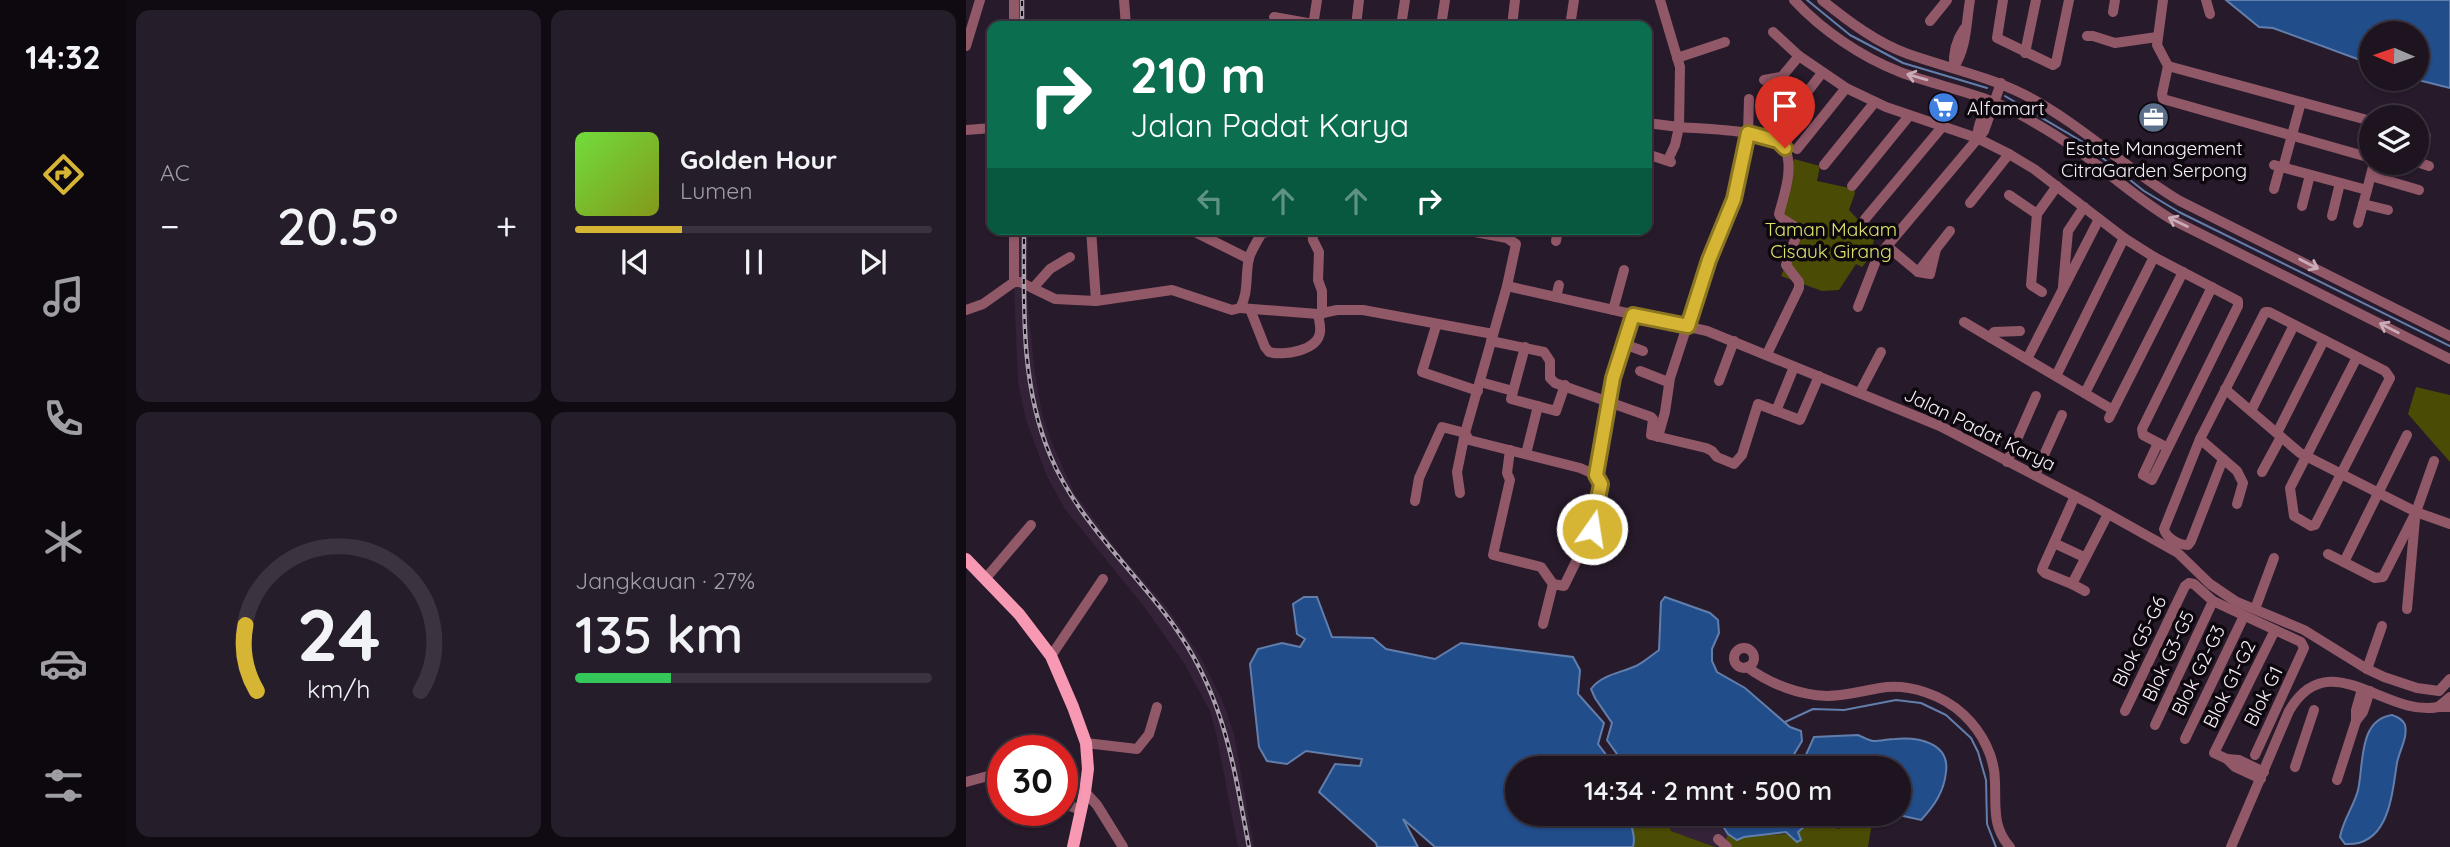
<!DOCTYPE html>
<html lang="id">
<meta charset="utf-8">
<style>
body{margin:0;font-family:Quicksand,sans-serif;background:#251d29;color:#f1f3f6;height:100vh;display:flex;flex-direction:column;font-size:26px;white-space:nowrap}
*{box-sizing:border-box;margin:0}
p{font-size:23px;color:#a09ea5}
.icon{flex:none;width:38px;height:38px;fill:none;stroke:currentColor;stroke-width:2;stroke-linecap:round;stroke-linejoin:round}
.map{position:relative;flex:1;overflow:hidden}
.side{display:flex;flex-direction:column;gap:10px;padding:10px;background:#100b12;width:840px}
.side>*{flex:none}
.hud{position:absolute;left:21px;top:21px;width:665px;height:214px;border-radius:14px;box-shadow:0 2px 5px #0004,0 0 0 2px #3b333e;background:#0b6e4f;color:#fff;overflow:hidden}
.needle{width:46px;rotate:272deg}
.controls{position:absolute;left:1393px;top:21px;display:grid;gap:14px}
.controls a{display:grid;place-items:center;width:70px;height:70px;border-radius:50%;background:#1d1420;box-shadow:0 2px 5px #0004,0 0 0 2px #3b333e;font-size:35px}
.speed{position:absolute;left:21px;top:735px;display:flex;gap:14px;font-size:35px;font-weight:700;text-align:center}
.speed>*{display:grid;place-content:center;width:91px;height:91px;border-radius:50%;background:#1d1420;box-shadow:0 2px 5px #0004,0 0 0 2px #3b333e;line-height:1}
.speed .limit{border:10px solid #d22;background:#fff;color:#111}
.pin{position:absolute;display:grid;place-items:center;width:60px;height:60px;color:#fff;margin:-72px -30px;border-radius:50% 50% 50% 0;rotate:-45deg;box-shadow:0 0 7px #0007}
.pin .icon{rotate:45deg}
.me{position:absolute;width:77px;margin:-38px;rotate:13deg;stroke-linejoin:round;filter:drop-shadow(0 0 5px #0008)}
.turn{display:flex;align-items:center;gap:24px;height:147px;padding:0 28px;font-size:32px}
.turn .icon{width:91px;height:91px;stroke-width:2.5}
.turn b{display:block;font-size:49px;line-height:60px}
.lanes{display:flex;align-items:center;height:66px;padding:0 28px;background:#0003;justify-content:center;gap:35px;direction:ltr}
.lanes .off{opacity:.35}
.big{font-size:52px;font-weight:600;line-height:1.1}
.side .card{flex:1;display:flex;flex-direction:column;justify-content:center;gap:10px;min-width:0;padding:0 24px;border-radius:14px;background:#251d29}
.side .dial{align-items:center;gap:0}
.dial svg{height:182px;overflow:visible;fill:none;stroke:#3b333e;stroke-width:7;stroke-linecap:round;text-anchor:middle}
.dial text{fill:#f1f3f6;stroke:none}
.song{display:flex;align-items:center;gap:21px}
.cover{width:84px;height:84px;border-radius:10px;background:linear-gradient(135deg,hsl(100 70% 55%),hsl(70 70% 35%))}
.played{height:7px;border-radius:4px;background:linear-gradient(90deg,#d6b534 30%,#3b333e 30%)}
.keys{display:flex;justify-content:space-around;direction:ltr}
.heat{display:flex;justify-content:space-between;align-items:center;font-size:38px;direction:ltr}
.charge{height:10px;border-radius:5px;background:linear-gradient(90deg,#34c759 27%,#3b333e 0)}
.side .tiles{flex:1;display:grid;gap:10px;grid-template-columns:repeat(2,1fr)}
.trip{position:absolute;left:539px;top:756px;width:406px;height:70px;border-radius:35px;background:#1d1420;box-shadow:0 2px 5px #0004,0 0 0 2px #3b333e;font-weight:600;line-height:70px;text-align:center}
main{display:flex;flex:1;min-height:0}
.menu{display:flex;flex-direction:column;width:126px;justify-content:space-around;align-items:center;background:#0c080d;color:#a09ea5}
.menu .icon{width:49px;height:49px}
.menu .on{color:#d6b534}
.menu b{font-size:32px;color:#f1f3f6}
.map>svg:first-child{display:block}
.built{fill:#342338}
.green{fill:#4a4b04}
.water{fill:#214d8a;stroke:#627eac;stroke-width:2}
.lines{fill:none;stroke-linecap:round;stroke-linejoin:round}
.stream{stroke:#627eac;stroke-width:2}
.minor{stroke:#915868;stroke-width:10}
.major{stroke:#f899b3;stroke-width:12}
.rail-casing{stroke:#aba1ae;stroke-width:4.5}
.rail{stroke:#0d070e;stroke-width:2;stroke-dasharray:5;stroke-linecap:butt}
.oneway{stroke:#caabb8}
.route-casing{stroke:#8b7622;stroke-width:18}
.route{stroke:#d6b534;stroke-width:12}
.labels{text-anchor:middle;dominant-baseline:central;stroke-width:7;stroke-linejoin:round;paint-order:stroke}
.poi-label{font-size:19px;fill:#f8effa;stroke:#0d070e;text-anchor:start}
.park-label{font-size:19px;fill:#dfe36b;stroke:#0d070e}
.street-label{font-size:19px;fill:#f8effa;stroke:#0d070e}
</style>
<main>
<nav class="menu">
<b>14:32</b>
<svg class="icon on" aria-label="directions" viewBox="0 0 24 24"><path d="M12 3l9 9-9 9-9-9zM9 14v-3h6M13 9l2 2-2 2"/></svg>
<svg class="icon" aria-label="music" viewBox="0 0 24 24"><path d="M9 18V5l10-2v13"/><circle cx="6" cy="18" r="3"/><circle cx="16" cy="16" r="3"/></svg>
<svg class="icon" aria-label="phone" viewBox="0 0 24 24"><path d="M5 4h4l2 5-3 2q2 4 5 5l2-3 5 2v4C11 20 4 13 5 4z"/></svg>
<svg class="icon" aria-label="climate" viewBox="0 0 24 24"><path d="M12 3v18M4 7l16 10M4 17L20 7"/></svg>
<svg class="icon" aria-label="car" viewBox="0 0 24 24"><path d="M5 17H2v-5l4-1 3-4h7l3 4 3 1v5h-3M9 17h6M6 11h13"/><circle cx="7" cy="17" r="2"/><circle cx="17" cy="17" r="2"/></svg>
<svg class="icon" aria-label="filters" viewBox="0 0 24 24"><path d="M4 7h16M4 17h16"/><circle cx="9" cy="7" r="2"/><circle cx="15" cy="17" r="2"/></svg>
</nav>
<section class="side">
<div class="tiles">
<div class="card"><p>AC</p>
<div class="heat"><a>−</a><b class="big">20.5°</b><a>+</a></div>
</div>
<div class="card">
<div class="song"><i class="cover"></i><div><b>Golden Hour</b><p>Lumen</p></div></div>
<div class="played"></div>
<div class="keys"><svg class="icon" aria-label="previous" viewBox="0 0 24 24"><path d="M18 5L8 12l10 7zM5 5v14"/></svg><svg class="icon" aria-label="pause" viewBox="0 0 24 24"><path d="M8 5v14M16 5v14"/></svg><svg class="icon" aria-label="next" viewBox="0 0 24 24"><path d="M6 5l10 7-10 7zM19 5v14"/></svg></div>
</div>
<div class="card dial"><svg viewBox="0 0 100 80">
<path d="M14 69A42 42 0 1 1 86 69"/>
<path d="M14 69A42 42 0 0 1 9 40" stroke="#d6b534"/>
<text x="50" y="56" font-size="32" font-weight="700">24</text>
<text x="50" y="72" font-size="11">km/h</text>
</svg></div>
<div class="card"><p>Jangkauan · 27%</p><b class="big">135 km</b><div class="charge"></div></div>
</div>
</section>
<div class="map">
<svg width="1484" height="847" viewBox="0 0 1484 847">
<rect width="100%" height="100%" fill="#271a2a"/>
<!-- built -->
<g class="built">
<path d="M49 229H62L61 295 68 366 76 414 88 448 109 494 154 554 202 609 234 656 256 700 268 734 288 847H272L251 738 244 711 218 663 176 604 99 509 81 476 60 420 52 382 48 286Z"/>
<path d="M703 814H749L762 834 758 846 749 847 705 831 701 822Z"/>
</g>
<!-- green -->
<g class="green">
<path d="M828 159 854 166 851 181 888 189 889 193 883 210 897 225 908 240 905 249 909 251 896 267 890 264 873 290 856 291 815 276 834 229 811 213Z"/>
<path d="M1450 387 1484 395V462L1442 414Z"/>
<path d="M658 814H703L701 822 705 831 749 847H667C670 836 665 821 658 814Z"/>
<path d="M886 814 907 817 902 847H764L760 839 762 834 771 840 778 837 832 833 846 820 873 829Z"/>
</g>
<!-- water -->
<g class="water">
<path d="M1260 0H1484V88L1448 79H1451V33H1405V64L1307 28 1293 27Z"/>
<path d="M338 597H351L366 637 407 638 420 649 469 659 495 643 607 657 614 670 612 694 638 723 632 744 650 768H551V814H658C665 821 670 836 667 847H469L437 819 452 847H411L410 843 353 792 369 764 394 766 396 759 340 751 321 764 301 761 293 747 284 664 292 649 316 643 334 647 339 639 331 634 327 604Z"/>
<path d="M699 597 744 613 752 620 753 633 746 649V661L751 672 779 688 824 727 835 731 836 741 827 756 823 768H661L641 740 646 723 629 698 625 689C635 675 654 673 670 666 678 662 686 655 693 650L695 602Z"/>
<path d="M1426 715C1431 717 1437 719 1439 725 1442 738 1433 751 1431 763 1426 792 1424 847 1379 844L1374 837C1377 820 1388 806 1392 790 1398 764 1392 720 1426 715Z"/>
<path d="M892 735C897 737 902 740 907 741 915 741 922 739 929 739 953 737 984 743 980 772 978 792 968 806 955 820L928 814H933V768H834L848 737Z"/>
<path d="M749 814H842L846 820 832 832 835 840 831 842 820 832 778 837 771 840 762 834Z"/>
</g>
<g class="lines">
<!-- stream -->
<g class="stream">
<path d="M841 0 884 35 937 63 1021 88"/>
<path d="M1039 96 1115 141 1178 191 1213 212 1484 346"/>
<path d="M819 722 847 709 878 710 930 700 955 703 980 715 1005 738 1012 752 1020 780 1021 824 1030 847"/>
</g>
<!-- minor -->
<g class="minor">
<path d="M48 0V26"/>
<path d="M158 0 160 26"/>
<path d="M828 0C856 30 895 57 934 72 974 87 1016 93 1055 115 1073 125 1092 136 1110 149 1142 172 1170 198 1205 219L1484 359"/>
<path d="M856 0C882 21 911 43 942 54 982 68 1021 76 1059 95 1115 124 1160 169 1214 201L1484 336"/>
<path d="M1037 0 1031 38 1087 65 1090 63 1103 0"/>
<path d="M1197 0 1191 45 1202 66 1196 94 1197 99 1405 158"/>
<path d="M1240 0 1244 14"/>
<path d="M1147 12 1149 0"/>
<path d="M308 17 347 24"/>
<path d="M964 21 981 0"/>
<path d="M347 26 351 0"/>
<path d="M390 26 393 0"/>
<path d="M435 26 439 0"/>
<path d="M475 26 479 0"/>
<path d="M546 26 549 0"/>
<path d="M604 26 608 0"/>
<path d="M807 32 833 56 880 88 920 107 1011 138 1043 154 1068 169 1158 238 1188 257 1272 301V306L1186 480 1177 475 1192 443"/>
<path d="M1121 36H1127L1149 43 1191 37"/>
<path d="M0 46 14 0"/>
<path d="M1059 53 1070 0"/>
<path d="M711 58 759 42"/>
<path d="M988 66C987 52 990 41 998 29"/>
<path d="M1202 66 1405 121"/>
<path d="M988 67C1001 47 1000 23 1004 0"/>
<path d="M798 80 815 77"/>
<path d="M803 92 833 56"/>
<path d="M681 123 713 127 714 67 694 0"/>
<path d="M815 126 856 73"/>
<path d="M0 130 26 128"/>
<path d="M1451 134 1460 136"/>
<path d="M1011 138C1012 123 1017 112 1027 101"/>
<path d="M831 149 880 88"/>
<path d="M681 154 705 162"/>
<path d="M702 160 709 145 713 127C733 129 810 129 819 149 828 168 818 195 813 214L815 218 831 228 832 231 820 265 833 282V288L801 354"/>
<path d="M1451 162 1463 166"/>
<path d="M858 165 909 102"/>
<path d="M1308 165 1401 190 1408 163"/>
<path d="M1317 168 1335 102"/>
<path d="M1405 176 1453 190"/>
<path d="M886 186 943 116"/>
<path d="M1308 189 1314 167"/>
<path d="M1043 195 1071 214"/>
<path d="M1004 203 1043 154"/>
<path d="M1397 204 1422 210"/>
<path d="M1336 206 1344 175"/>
<path d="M1366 216 1374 183"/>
<path d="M899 219 976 127"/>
<path d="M1392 223 1401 190"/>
<path d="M48 229V282"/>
<path d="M125 229 130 301"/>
<path d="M223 229 283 259"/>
<path d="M346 229 347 240 353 252 352 280 356 291V314"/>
<path d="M493 229 541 238 550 244 541 286 499 433 503 440 614 468 630 475"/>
<path d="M590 241 592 229"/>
<path d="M921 246 952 272 964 274 970 249"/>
<path d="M952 272 984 231"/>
<path d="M541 286 741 331 974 426 1126 505 1212 553 1244 584 1269 601 1338 630 1401 669 1418 677 1451 688 1473 691 1484 679"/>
<path d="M1097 286 1102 231 1118 207"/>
<path d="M68 287 84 269 104 257"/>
<path d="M1076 292 1065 285 1071 214 1091 186"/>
<path d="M590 297 593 285"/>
<path d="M892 307 911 258 1018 131 1035 83"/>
<path d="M274 308 352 314 371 310H397L527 334"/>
<path d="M284 309 299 347 303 352C317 356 352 351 354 332 355 327 353 320 352 314"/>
<path d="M0 310 17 304 48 282H54L89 299 130 301 206 290 266 310 274 308C283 293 279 275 283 258 286 249 291 241 296 233L320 229"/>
<path d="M647 310 658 270"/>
<path d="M998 322 1147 410"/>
<path d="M470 326 456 372 512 391"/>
<path d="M1025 338 1028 332 1054 331"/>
<path d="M525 341 578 352 584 361V378L589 383 685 417 687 419 685 435 740 448 746 451 751 457 768 464 776 455 792 404 834 420 853 376"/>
<path d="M658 344 677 351"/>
<path d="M559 347 545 399 590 411 599 385"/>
<path d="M1061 359 1133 219"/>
<path d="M674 371 702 382"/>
<path d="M1090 376 1158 238"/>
<path d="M753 381 768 341"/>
<path d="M514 382 547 391"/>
<path d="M1259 389 1334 453 1450 512 1484 524"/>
<path d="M894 392 915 352"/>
<path d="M1119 393 1188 257"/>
<path d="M810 411 828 367"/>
<path d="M1285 411 1328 325"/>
<path d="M1143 418 1217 272"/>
<path d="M1311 433 1358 340"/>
<path d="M692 437 699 412 704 378 743 259 771 189 782 133 783 99"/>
<path d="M1234 439 1271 471 1277 483 1271 504"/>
<path d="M1198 446 1177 435 1176 429 1246 287"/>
<path d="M544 450 541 473 544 480 527 555 575 567 587 584 598 586 626 529 635 483 630 475 647 378 667 315"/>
<path d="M560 454 572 406"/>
<path d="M1257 459 1225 541 1222 545C1213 545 1200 538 1198 529L1234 439 1299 312H1303L1419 371 1424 378 1349 525 1345 526 1328 516 1324 488 1391 357"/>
<path d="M1041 462 1070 396"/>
<path d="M1296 472 1315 437"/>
<path d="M1069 475 1096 415"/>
<path d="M1109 496 1077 567 1076 570 1079 573 1106 584 1142 514"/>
<path d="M449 501 453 478 476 427 499 433 491 472 494 493"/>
<path d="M1088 543 1118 557"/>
<path d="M1362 554 1409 578 1417 577 1450 512 1468 461"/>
<path d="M1378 562 1441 435"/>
<path d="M20 578 65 525"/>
<path d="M1106 584 1119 591"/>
<path d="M1289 609 1308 558"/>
<path d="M1441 609 1449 519"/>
<path d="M577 624 587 584"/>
<circle cx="778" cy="658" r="10"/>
<path d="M85 656 137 579"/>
<path d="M781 667C804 684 833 695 861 696 879 696 896 691 914 688 943 683 977 695 998 715 1016 732 1029 757 1029 782 1030 807 1026 827 1044 847"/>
<path d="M1401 669 1416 626"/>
<path d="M1396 689 1390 710V721L1397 712 1404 691"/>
<path d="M1484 697 1472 707H1484"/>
<path d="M1159 711 1219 586 1223 583 1228 584 1247 601 1335 642 1338 648 1289 755"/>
<path d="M1189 725 1247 601"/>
<path d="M1219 739 1278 616"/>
<path d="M120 743 171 749 183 734 191 707"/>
<path d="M1261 759 1248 753 1309 630"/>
<path d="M1329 767 1348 710"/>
<path d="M1295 779 1269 767 1261 759 1273 760 1298 772"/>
<path d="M1371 780 1390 721"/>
<path d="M0 782 37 772"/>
<path d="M119 792 131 805 157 847"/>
<path d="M96 803 115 810"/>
<path d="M752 839 761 847"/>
<path d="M1265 847 1323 711C1363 642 1419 718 1472 707"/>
</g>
<!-- major -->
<path class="major" d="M0 559 53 614 85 656 107 707 120 743 122 769 119 792 107 847"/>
<defs>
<g id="rail">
<path d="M56 26V0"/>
<path d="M58 229C58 306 54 383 84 455 111 520 165 567 206 623 258 695 267 762 283 847"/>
</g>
</defs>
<!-- rail casing -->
<use href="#rail" class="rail-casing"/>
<!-- rail -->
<use href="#rail" class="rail"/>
</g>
<!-- one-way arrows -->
<defs><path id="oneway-shaft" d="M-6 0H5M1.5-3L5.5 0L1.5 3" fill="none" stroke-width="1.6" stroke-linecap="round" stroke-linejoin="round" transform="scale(1.75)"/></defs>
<g class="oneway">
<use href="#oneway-shaft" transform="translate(951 77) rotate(-164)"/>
<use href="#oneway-shaft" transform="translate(1212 222) rotate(-154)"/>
<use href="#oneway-shaft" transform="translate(1343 264) rotate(27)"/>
<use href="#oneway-shaft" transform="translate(1423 328) rotate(-153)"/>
</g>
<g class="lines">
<defs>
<path id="route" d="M626 529 635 484 630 475 647 378 667 315 722 326 743 260 768 199 782 133 812 141 819 148"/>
</defs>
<!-- route casing -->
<use href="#route" class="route-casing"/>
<!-- route -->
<use href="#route" class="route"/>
</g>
<!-- icons -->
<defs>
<symbol id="supermarket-disc" viewBox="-11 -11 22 22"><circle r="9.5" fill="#3f7fe0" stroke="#0d070e"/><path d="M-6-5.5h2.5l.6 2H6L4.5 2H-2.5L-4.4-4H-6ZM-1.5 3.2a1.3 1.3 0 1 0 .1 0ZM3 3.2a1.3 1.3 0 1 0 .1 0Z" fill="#fff"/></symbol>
<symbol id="office-disc" viewBox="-11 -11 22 22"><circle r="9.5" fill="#5c6f8a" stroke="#0d070e"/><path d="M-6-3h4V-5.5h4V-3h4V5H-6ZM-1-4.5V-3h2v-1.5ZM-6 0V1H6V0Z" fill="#fff"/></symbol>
</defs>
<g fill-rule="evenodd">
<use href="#supermarket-disc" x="960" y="90" width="35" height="35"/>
<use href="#office-disc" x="1170" y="100" width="35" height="35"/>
</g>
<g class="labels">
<!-- poi labels -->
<g class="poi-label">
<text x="1001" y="108">Alfamart</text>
<text x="1188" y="148" text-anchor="middle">Estate Management<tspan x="1188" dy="22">CitraGarden Serpong</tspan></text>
</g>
<!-- park labels -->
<g class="park-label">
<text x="865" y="229">Taman Makam<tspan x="865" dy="22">Cisauk Girang</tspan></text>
</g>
<!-- street labels -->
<g class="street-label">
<text transform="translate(1014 429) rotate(26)">Jalan Padat Karya</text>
<text transform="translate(1173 641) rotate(-64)">Blok G5-G6</text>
<text transform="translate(1202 656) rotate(-65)">Blok G3-G5</text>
<text transform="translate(1232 670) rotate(-64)">Blok G2-G3</text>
<text transform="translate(1263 684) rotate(-64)">Blok G1-G2</text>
<text transform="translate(1297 696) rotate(-64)">Blok G1</text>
</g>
</g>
</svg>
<div class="controls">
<a><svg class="needle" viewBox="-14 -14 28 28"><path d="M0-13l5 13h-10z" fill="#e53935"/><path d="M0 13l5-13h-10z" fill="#a09ea5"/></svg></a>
<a><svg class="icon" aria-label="layers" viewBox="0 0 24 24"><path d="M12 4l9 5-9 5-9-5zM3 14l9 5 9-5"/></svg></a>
</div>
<div class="speed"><div class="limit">30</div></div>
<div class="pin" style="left:819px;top:148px;background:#d93025"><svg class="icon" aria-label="arrive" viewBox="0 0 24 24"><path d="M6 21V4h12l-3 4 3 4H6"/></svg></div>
<svg class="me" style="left:626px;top:529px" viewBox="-20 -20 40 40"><circle r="17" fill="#d6b534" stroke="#fff" stroke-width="3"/><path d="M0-11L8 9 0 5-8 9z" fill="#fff"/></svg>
<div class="trip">14:34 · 2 mnt · 500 m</div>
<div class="hud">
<div class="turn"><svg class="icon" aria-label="right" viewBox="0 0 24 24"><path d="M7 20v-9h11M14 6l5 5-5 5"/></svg><div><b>210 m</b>Jalan Padat Karya</div></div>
<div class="lanes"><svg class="icon off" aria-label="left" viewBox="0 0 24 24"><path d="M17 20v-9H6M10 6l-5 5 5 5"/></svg><svg class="icon off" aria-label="ahead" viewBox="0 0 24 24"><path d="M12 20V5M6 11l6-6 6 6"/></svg><svg class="icon off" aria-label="ahead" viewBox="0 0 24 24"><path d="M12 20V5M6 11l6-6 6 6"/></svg><svg class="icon" aria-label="right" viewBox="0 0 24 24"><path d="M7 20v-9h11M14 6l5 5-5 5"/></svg></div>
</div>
</div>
</main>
